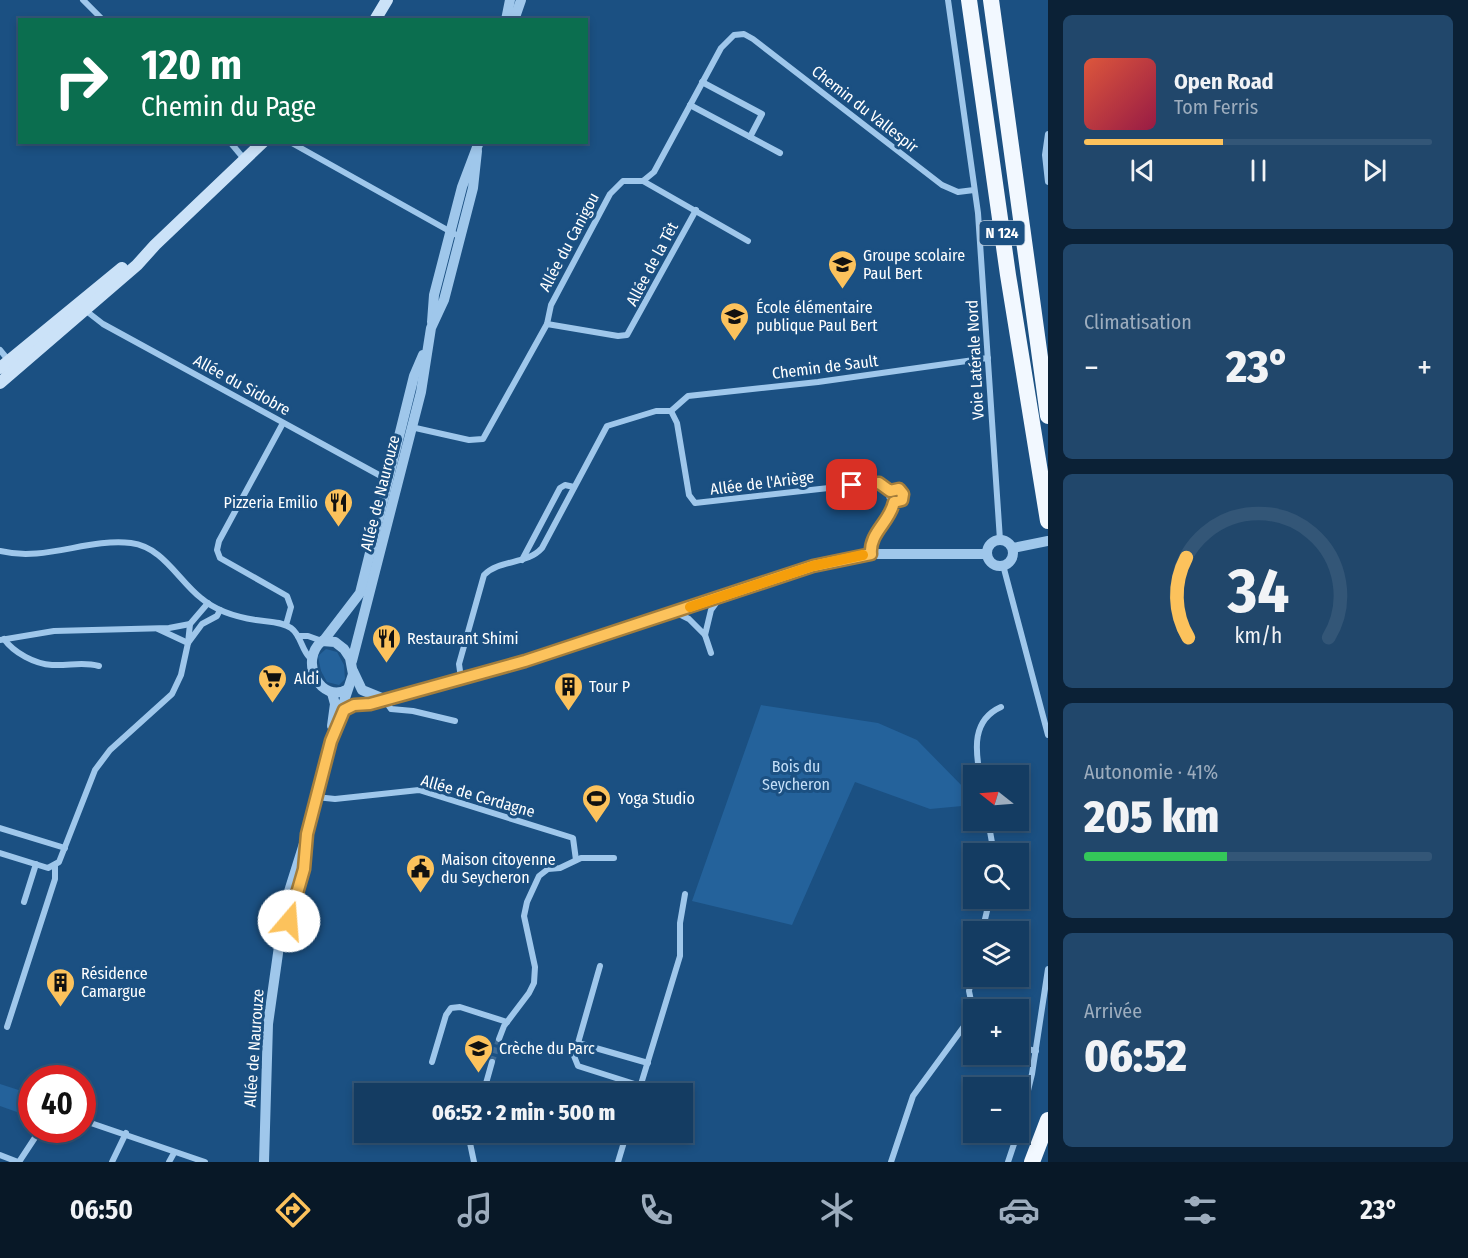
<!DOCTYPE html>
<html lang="fr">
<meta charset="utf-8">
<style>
body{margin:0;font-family:"Fira Sans Condensed",sans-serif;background:#21476b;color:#f1f3f6;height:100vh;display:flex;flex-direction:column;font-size:22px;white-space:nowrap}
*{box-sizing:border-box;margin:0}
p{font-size:20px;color:#9dadbe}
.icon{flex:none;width:33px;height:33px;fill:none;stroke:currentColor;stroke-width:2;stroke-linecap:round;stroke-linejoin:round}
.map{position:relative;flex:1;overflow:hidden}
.side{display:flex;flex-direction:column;gap:15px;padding:15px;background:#0b2136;width:420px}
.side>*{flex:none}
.guide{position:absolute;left:18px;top:18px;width:570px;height:126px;border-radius:0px;box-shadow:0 3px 9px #0003,0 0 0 2px #335677;background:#0b6e4f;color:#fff;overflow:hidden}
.needle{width:39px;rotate:287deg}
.buttons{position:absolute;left:963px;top:765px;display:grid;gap:12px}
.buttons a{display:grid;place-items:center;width:66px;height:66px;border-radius:0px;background:#143c62;box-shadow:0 3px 9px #0003,0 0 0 2px #335677;font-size:30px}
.speed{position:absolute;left:18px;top:1065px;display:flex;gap:12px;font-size:30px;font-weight:700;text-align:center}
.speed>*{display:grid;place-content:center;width:78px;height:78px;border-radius:50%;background:#143c62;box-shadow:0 3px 9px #0003,0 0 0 2px #335677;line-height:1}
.speed .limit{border:9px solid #d22;background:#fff;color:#111}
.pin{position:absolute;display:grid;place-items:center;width:51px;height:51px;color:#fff;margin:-26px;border-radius:12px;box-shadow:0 3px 9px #0006}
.me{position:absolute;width:66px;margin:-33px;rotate:18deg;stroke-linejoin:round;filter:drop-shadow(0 0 4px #0008)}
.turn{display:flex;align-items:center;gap:21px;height:126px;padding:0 24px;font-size:27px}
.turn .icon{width:78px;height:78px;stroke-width:2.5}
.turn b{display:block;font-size:42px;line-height:51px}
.big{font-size:45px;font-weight:800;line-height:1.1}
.side .widget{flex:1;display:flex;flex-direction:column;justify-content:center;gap:9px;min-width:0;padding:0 21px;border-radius:9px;background:#21476b}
.side .dial{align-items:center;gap:0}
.dial svg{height:156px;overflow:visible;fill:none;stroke:#335677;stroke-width:7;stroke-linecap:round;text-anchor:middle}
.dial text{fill:#f1f3f6;stroke:none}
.song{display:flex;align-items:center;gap:18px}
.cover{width:72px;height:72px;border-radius:9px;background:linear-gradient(135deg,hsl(10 70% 55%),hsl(340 70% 35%))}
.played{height:6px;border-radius:3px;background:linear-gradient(90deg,#fcc25c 40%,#335677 40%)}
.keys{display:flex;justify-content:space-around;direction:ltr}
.heat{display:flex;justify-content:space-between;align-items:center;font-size:33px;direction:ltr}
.charge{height:9px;border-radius:4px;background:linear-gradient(90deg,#34c759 41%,#335677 0)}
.trip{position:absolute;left:354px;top:1083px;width:339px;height:60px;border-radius:0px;background:#143c62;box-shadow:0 3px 9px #0003,0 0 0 2px #335677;font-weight:800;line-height:60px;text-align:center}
.dock{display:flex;height:96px;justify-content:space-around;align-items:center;background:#081827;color:#9dadbe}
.dock .icon{width:42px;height:42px}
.dock .current{color:#fcc25c}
.dock b{font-size:27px;color:#f1f3f6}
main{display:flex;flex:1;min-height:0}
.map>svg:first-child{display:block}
.green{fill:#24629b}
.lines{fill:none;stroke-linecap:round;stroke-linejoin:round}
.minor-tunnel{stroke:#3d6a95;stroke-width:6;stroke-dasharray:6 3;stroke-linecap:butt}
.minor{stroke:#9fc7eb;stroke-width:6}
.tertiary{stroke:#9fc7eb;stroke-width:10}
.secondary{stroke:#cbe2f8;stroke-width:12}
.trunk{stroke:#f2f8ff;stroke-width:16}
.route-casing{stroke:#a47e3c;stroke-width:15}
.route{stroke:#fcc25c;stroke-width:10}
.slow{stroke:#f59e0b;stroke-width:10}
.labels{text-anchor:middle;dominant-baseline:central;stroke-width:6;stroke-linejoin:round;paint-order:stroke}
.shield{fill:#1b5082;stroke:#bbcada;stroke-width:1.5}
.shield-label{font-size:15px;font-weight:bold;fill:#fff}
.street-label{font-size:16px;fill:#fff;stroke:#1b5082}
.poi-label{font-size:16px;fill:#fff;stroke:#1b5082;text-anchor:start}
.park-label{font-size:16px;fill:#c4dff8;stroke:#1b5082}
</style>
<main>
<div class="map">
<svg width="1048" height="1162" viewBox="0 0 1048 1162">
<rect width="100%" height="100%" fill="#1b5082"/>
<!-- green -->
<g class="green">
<path d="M326 649 337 652 344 665 345 679 339 685 327 682 321 671 318 656Z"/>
<path d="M761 705 878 723 917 740 967 791 962 806 930 809 855 782 792 925 692 901Z"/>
<path d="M0 1084 31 1094V1117L0 1106Z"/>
</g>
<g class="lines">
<!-- minor-tunnel -->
<path class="minor-tunnel" d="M492 1062 499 1039"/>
<!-- minor -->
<g class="minor">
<path d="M83 0 103 20"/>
<path d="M948 0 978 213 1000 540"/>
<path d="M702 82 762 114 750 137"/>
<path d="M690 105 780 153"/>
<path d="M1048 134 1045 155 1048 182"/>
<path d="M230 142 245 160"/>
<path d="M290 142 460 237"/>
<path d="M643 181 748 241"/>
<path d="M85 310 103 324 390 481"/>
<path d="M547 324 551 305 610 194 623 181H643L654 172 721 48 734 35 744 34 753 39 942 185 958 192 974 190"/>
<path d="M0 350 9 361"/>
<path d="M671 411 688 396 818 382 988 358"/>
<path d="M671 411 677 423 689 495 695 503 873 483 885 486 890 491"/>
<path d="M283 423 219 541 217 550 220 558 287 596 291 607 286 625"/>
<path d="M411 427 469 440 483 439 547 324 618 336 627 335 696 210"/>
<circle cx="896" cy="495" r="7"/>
<path d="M0 551C45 562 87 538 131 543 163 547 178 580 201 598 216 611 236 617 256 620 267 622 281 621 291 628 301 635 301 649 310 658"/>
<path d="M871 554C869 533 890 522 894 502"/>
<path d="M522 560 560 488 565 485 574 487"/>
<path d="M1003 565 1048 735"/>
<path d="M208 603 190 624 188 643 202 624 217 616 220 610"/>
<path d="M675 612 689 619 705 635 711 610 719 599"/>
<path d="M705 635 711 653"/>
<path d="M298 636H308L322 641"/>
<path d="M4 639C14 653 35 664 52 665 70 666 82 661 99 666"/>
<path d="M0 640 54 631 169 628 190 624"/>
<path d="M461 678 459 664 484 575C500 559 527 565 542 548L607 426 656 411H671"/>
<path d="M384 699 391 709 413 711 455 721"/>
<path d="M980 776C975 749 972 720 1001 707"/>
<path d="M316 797 335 799 419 790 573 838 576 860"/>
<path d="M988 820 994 854"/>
<path d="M0 828 65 848"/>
<path d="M0 853 48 868 59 862 95 770 110 750 172 694 181 675 188 643 158 629"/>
<path d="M24 902 36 864"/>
<path d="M982 932 990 898"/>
<path d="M974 967 969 991 974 1015"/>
<path d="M7 1027 55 879V866"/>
<path d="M499 1039 504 1026 529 993 534 983 535 967 524 916 527 902 539 876 548 869 560 868 581 858H614"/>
<path d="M578 1043 600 966"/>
<path d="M1018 1047 1036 1051"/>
<path d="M432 1062 446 1015 451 1008 460 1007 507 1022"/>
<path d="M641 1086 578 1066 574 1056 578 1043 648 1063"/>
<path d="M483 1094 492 1062"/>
<path d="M638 1094 680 956V923L685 894"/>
<path d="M82 1120 205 1162"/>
<path d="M472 1132 470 1143 474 1162"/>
<path d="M1018 1132 1032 1074 1048 969"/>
<path d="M0 1155 18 1162"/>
<path d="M19 1162 40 1130"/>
<path d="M112 1162 126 1133"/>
<path d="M169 1162 174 1153"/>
<path d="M618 1162 627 1132"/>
<path d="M891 1162 913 1096 973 1014"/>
<path d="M1008 1162 1018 1132"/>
</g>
<!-- tertiary -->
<g class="tertiary">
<path d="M506 20 510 0"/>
<path d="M514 20 521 0"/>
<path d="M432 322 434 295 462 187 479 142"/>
<circle cx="1000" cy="553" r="13"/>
<path d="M1013 548 1048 541"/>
<path d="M324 640 360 593 414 376 423 355"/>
<path d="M352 661 421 392 431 328 444 300 473 188 477 151"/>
<path d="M353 671 362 690 384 699"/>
<path d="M341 714 350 706 370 704 525 661 830 561 871 554H987"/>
<path d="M332 726 335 704 332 693"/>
<path d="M284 932C296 904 303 876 306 845"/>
<path d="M264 1162 268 1024 285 904 307 834 331 741 353 674 350 658 344 649 335 642 322 641C298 661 321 705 348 689"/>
</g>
<!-- secondary -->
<g class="secondary">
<path d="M375 20 387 0"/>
<path d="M0 368 122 268"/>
<path d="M0 383 137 265 155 245 263 142"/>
</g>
<!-- trunk -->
<g class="trunk">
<path d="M969 0 1008 275 1048 521"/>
<path d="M991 0 1048 416"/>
<path d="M1032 1162 1048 1120"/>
</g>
</g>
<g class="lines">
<defs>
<path id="route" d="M289 921 304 869 307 834 331 741 344 710 354 705 370 704 525 661 813 566 871 554C869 533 890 522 894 502L902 500 903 494 899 489 890 491 879 483 852 485"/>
</defs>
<!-- route casing -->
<use href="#route" class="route-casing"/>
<!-- route -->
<use href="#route" class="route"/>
<!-- slow -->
<path class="slow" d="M690 607 813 566 863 555"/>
</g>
<!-- icons -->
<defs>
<symbol id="school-pin" viewBox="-11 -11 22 30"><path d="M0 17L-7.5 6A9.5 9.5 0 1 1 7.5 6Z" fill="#fcc25c" stroke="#1b5082"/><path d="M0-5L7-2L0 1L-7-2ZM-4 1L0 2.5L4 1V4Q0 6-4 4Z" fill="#111"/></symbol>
<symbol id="restaurant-pin" viewBox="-11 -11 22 30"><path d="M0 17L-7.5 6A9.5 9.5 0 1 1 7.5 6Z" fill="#fcc25c" stroke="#1b5082"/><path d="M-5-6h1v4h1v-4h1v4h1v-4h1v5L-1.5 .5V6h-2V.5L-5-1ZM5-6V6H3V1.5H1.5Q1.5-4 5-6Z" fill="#111"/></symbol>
<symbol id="supermarket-pin" viewBox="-11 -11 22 30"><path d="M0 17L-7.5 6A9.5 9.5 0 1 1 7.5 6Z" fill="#fcc25c" stroke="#1b5082"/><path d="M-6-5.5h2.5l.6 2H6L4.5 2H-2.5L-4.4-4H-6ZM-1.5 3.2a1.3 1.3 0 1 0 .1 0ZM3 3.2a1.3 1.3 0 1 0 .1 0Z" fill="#111"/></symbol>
<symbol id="building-pin" viewBox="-11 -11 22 30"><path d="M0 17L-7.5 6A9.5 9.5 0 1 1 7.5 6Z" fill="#fcc25c" stroke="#1b5082"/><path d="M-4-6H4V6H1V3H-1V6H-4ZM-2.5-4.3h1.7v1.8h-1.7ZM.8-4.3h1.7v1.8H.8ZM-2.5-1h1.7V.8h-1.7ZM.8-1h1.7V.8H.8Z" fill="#111"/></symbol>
<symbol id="stadium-pin" viewBox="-11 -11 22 30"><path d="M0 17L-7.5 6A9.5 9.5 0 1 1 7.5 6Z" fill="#fcc25c" stroke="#1b5082"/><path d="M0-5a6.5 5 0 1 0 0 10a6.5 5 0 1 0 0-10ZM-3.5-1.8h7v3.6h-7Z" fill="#111"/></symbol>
<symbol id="civic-pin" viewBox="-11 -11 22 30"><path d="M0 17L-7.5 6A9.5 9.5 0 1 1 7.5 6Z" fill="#fcc25c" stroke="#1b5082"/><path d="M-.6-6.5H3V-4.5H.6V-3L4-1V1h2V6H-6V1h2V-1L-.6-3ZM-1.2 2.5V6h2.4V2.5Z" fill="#111"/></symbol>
</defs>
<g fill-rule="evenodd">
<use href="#school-pin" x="826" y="248" width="33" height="45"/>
<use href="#school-pin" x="718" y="300" width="33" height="45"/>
<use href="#restaurant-pin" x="322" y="486" width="33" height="45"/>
<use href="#restaurant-pin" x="370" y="622" width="33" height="45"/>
<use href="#supermarket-pin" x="256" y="662" width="33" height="45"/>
<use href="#building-pin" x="552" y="670" width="33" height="45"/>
<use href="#stadium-pin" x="580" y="782" width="33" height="45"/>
<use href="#civic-pin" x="404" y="852" width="33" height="45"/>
<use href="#building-pin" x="44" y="966" width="33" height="45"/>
<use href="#school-pin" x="462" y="1032" width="33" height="45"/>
</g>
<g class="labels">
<!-- shield labels -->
<rect class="shield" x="979.5" y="221" width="45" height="24" rx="4.5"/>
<g class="shield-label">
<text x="1002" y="233">N 124</text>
</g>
<!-- street labels -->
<g class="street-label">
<text transform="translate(865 109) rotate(38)">Chemin du Vallespir</text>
<text transform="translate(569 242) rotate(-62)">Allée du Canigou</text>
<text transform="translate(652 264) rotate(-62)">Allée de la Têt</text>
<text transform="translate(975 360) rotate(-93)">Voie Latérale Nord</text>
<text transform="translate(825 367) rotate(-7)">Chemin de Sault</text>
<text transform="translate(242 385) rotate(29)">Allée du Sidobre</text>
<text transform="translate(762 483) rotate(-7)">Allée de l'Ariège</text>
<text transform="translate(380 493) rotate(-76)">Allée de Naurouze</text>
<text transform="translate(478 796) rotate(16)">Allée de Cerdagne</text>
<text transform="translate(254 1048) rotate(-86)">Allée de Naurouze</text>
</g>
<!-- poi labels -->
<g class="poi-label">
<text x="863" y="255">Groupe scolaire<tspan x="863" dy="18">Paul Bert</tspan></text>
<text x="756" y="307">École élémentaire<tspan x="756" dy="18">publique Paul Bert</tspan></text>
<text x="318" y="502" text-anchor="end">Pizzeria Emilio</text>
<text x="407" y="638">Restaurant Shimi</text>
<text x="294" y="678">Aldi</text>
<text x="589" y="686">Tour P</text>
<text x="618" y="798">Yoga Studio</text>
<text x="441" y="859">Maison citoyenne<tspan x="441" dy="18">du Seycheron</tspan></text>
<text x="81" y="973">Résidence<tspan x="81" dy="18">Camargue</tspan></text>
<text x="499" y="1048">Crèche du Parc</text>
</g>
<!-- park labels -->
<g class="park-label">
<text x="796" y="766">Bois du<tspan x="796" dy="18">Seycheron</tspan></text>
</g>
</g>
</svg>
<div class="buttons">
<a><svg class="needle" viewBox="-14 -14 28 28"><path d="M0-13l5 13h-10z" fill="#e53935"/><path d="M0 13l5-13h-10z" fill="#9dadbe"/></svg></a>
<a><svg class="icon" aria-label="search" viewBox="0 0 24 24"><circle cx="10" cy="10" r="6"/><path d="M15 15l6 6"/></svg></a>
<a><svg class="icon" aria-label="layers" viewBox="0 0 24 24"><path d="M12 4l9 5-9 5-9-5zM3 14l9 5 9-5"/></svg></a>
<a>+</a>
<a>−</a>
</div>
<div class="speed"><div class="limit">40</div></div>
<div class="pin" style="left:852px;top:485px;background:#d93025"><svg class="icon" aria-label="arrive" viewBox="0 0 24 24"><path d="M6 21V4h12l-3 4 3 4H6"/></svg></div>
<svg class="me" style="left:289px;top:921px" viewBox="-20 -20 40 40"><circle r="19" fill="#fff"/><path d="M0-13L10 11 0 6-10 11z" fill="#fcc25c"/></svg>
<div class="trip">06:52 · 2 min · 500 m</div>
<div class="guide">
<div class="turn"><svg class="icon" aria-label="right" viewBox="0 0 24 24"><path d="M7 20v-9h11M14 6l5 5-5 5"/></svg><div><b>120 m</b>Chemin du Page</div></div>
</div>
</div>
<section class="side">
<div class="widget">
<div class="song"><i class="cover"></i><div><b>Open Road</b><p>Tom Ferris</p></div></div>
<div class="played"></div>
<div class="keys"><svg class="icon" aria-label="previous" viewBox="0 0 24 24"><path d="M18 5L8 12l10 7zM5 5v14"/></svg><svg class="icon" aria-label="pause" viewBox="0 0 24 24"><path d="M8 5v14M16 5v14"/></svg><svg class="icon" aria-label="next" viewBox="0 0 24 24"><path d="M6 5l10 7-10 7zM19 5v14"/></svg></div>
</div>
<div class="widget"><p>Climatisation</p>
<div class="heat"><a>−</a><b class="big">23°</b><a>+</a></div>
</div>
<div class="widget dial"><svg viewBox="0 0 100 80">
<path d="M14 69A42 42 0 1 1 86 69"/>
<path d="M14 69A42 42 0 0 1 13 28" stroke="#fcc25c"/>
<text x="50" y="56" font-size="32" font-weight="700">34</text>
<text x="50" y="72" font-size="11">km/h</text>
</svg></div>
<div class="widget"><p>Autonomie · 41%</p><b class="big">205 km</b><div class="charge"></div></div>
<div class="widget"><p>Arrivée</p><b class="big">06:52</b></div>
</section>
</main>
<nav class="dock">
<b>06:50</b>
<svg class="icon current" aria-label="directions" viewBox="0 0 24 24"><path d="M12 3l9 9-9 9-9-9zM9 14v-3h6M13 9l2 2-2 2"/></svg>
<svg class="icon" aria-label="music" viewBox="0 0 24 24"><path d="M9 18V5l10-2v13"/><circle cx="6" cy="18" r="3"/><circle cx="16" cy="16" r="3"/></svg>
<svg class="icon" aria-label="phone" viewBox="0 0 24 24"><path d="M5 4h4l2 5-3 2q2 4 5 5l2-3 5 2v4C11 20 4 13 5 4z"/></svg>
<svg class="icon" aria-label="climate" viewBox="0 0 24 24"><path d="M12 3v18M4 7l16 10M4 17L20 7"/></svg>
<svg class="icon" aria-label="car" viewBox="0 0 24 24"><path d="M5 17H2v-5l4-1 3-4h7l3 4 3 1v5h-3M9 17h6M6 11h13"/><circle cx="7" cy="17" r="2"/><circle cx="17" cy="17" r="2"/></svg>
<svg class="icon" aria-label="filters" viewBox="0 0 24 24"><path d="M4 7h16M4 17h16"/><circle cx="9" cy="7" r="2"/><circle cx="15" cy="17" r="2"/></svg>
<b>23°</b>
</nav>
